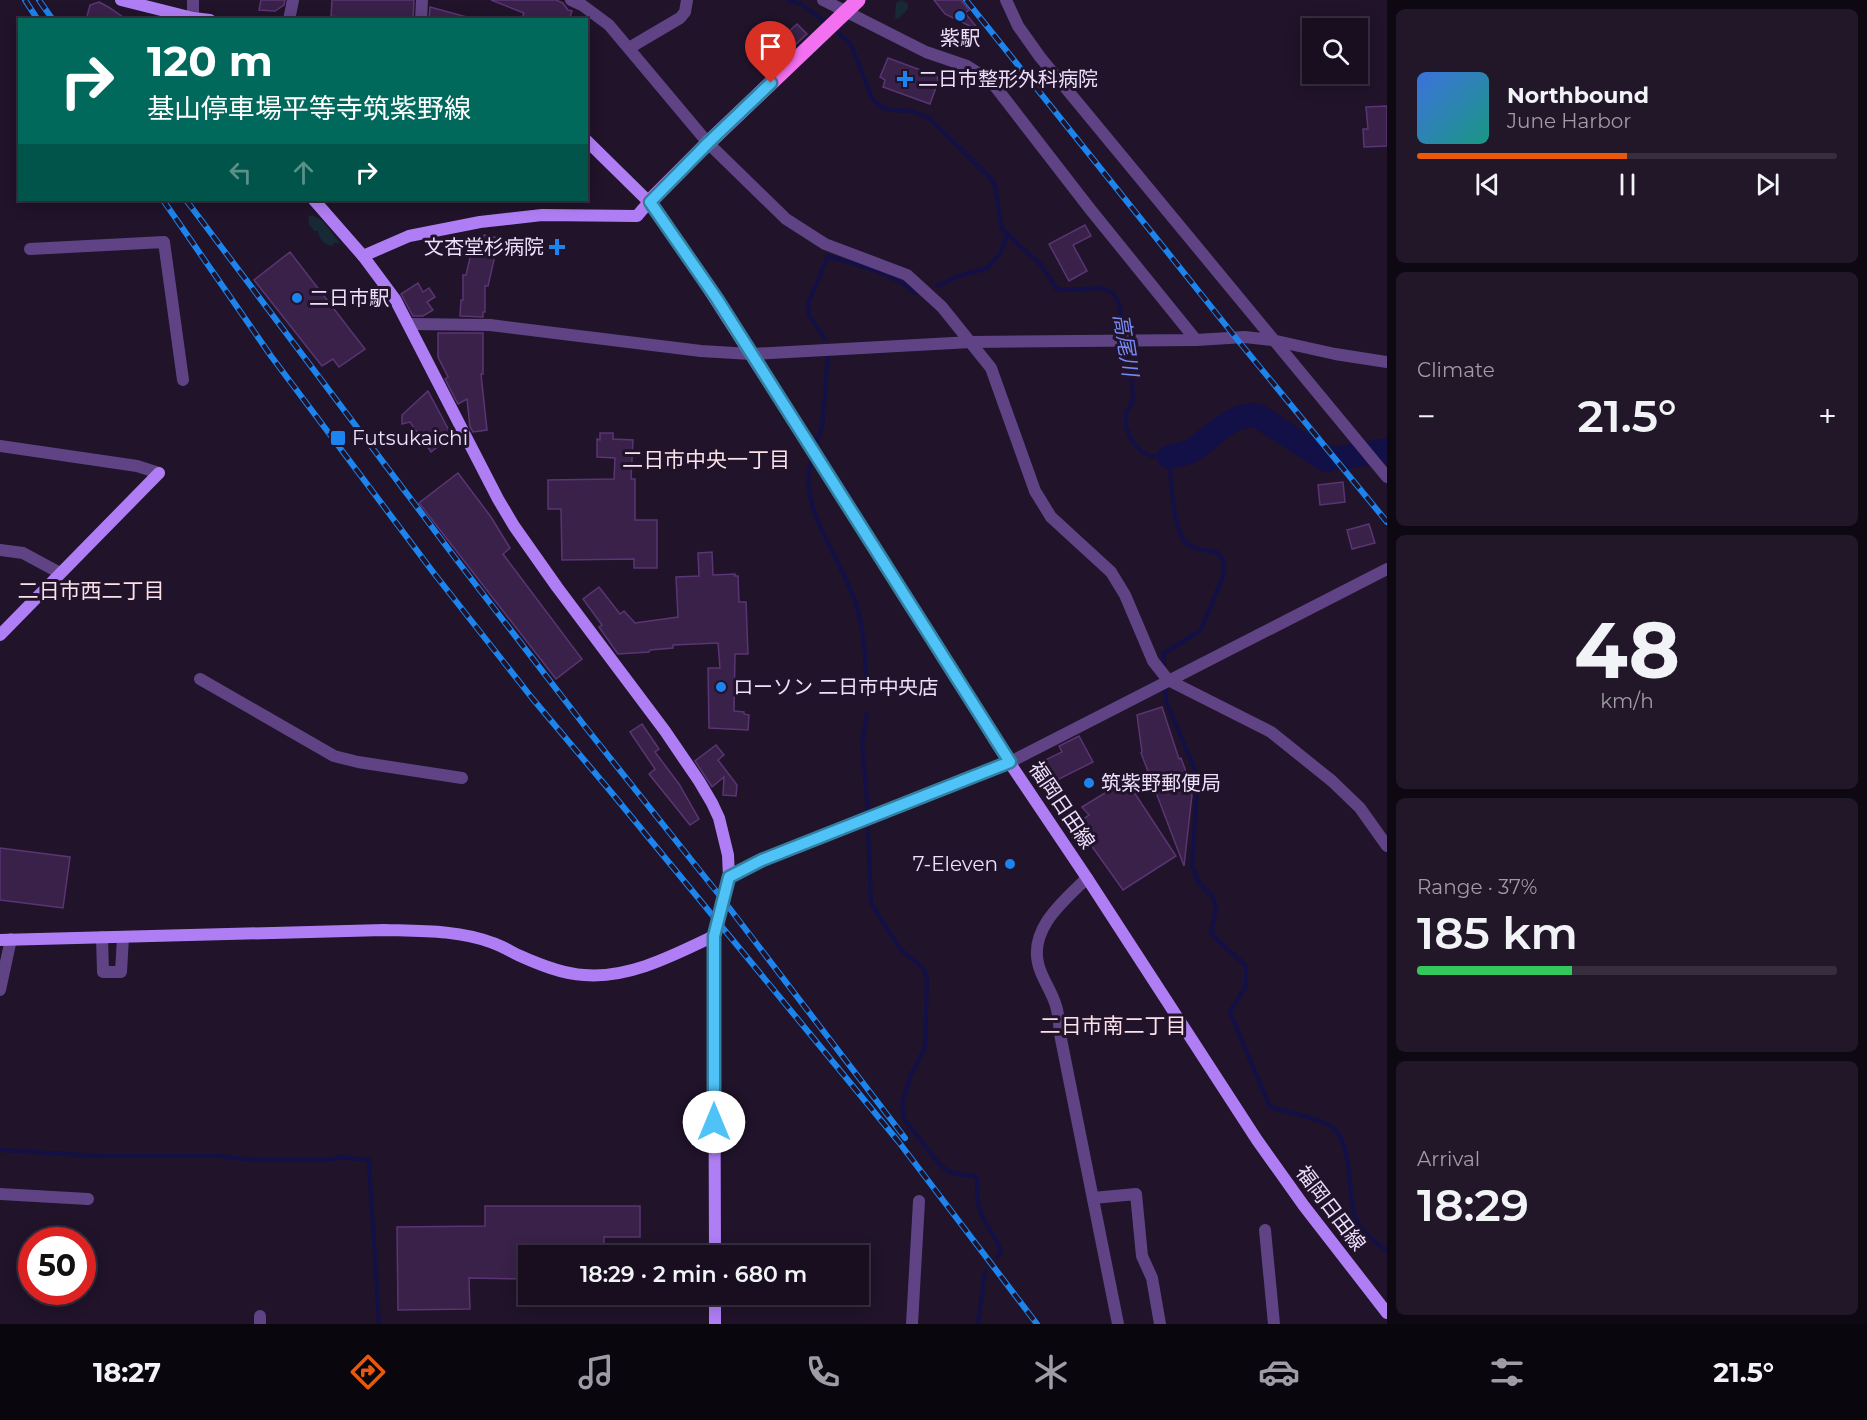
<!DOCTYPE html>
<meta charset="utf-8">
<style>
body{margin:0;font-family:Montserrat,"Noto Sans JP",sans-serif;background:#211729;color:#f1f3f6;height:100vh;display:flex;flex-direction:column;font-size:22px;white-space:nowrap}
*{box-sizing:border-box;margin:0}
p{font-size:20px;color:#9f9ca5}
.icon{flex:none;width:33px;height:33px;fill:none;stroke:currentColor;stroke-width:2;stroke-linecap:round;stroke-linejoin:round}
.map{position:relative;flex:1;overflow:hidden}
.sheet{display:flex;flex-direction:column;gap:9px;padding:9px;background:#0d0812;width:480px}
.sheet>*{flex:none}
.banner{position:absolute;left:18px;top:18px;width:570px;height:183px;border-radius:0px;box-shadow:0 3px 15px #0003,0 0 0 2px #362e3e;background:#00695c;color:#fff;overflow:hidden}
.tools{position:absolute;left:1302px;top:18px;display:grid;gap:12px}
.tools a{display:grid;place-items:center;width:66px;height:66px;border-radius:0px;background:#180e20;box-shadow:0 3px 15px #0003,0 0 0 2px #362e3e;font-size:30px}
.speed{position:absolute;left:18px;top:1227px;display:flex;gap:12px;font-size:30px;font-weight:700;text-align:center}
.speed>*{display:grid;place-content:center;width:78px;height:78px;border-radius:50%;background:#180e20;box-shadow:0 3px 15px #0003,0 0 0 2px #362e3e;line-height:1}
.speed .limit{border:9px solid #d22;background:#fff;color:#111}
.pin{position:absolute;display:grid;place-items:center;width:51px;height:51px;color:#fff;margin:-62px -26px;border-radius:50% 50% 50% 0;rotate:-45deg;box-shadow:0 0 6px #0007}
.pin .icon{rotate:45deg}
.me{position:absolute;width:66px;margin:-33px;rotate:0deg;stroke-linejoin:round;filter:drop-shadow(0 0 4px #0008)}
.turn{display:flex;align-items:center;gap:21px;height:126px;padding:0 30px;font-size:27px}
.turn .icon{width:78px;height:78px;stroke-width:2.5}
.turn b{display:block;font-size:42px;line-height:51px}
.lanes{display:flex;align-items:center;height:57px;padding:0 30px;background:#0003;justify-content:center;gap:30px;direction:ltr}
.lanes .off{opacity:.35}
.big{font-size:45px;font-weight:600;line-height:1.1}
.sheet .tile{flex:1;display:flex;flex-direction:column;justify-content:center;gap:9px;min-width:0;padding:0 21px;border-radius:9px;background:#211729}
.sheet .dial{align-items:center;gap:0}
.dial b{font-size:78px;line-height:1}
.song{display:flex;align-items:center;gap:18px}
.cover{width:72px;height:72px;border-radius:9px;background:linear-gradient(135deg,hsl(220 70% 55%),hsl(170 70% 35%))}
.played{height:6px;border-radius:3px;background:linear-gradient(90deg,#ea580c 50%,#362e3e 50%)}
.keys{display:flex;justify-content:space-around;direction:ltr}
.heat{display:flex;justify-content:space-between;align-items:center;font-size:33px;direction:ltr}
.charge{height:9px;border-radius:4px;background:linear-gradient(90deg,#34c759 37%,#362e3e 0)}
.trip{position:absolute;left:518px;top:1245px;width:351px;height:60px;border-radius:0px;background:#180e20;box-shadow:0 3px 15px #0003,0 0 0 2px #362e3e;font-weight:600;line-height:60px;text-align:center}
.menu{display:flex;height:96px;justify-content:space-around;align-items:center;background:#0a060d;color:#9f9ca5}
.menu .icon{width:42px;height:42px}
.menu .selected{color:#ea580c}
.menu b{font-size:27px;color:#f1f3f6}
main{display:flex;flex:1;min-height:0}
.map>svg:first-child{display:block}
.green{fill:#172934}
.lines{fill:none;stroke-linecap:round;stroke-linejoin:round}
.stream{stroke:#121046;stroke-width:4}
.river{stroke:#121046;stroke-width:24}
.building{fill:#392149;stroke:#5a3573;stroke-width:1.5}
.street{stroke:#5f4385;stroke-width:12}
.secondary{stroke:#b07ef4;stroke-width:12}
.primary{stroke:#f370f0;stroke-width:15}
.rail-casing{stroke:#1c84ec;stroke-width:6}
.rail{stroke:#20132a;stroke-width:4;stroke-dasharray:11;stroke-linecap:butt}
.route-casing{stroke:#337fa1;stroke-width:15}
.route{stroke:#4fc3f7;stroke-width:10}
.poi-dot{fill:#1c84ec;stroke:#20132a;stroke-width:2}
.labels{text-anchor:middle;dominant-baseline:central;stroke-width:6;stroke-linejoin:round;paint-order:stroke}
.poi-label{font-size:20px;fill:#eedffc;stroke:#20132a;text-anchor:start}
.street-label{font-size:20px;fill:#eedffc;stroke:#20132a}
.water-label{font-size:21px;font-style:italic;fill:#7688f3;stroke:#20132a}
.neighbourhood-label{font-size:21px;fill:#fce1e8;stroke:#20132a}
</style>
<main>
<div class="map">
<svg width="1387" height="1324" viewBox="0 0 1387 1324">
<rect width="100%" height="100%" fill="#20132a"/>
<!-- green -->
<g class="green">
<path d="M901 0 908 3V9L898 19 895 18 896 3Z"/>
<path d="M312 215 322 220 340 243H334L333 246C325 246 318 238 318 231H314L309 224 308 217Z"/>
</g>
<g class="lines">
<!-- stream -->
<g class="stream">
<path d="M788 0 801 4 828 24"/>
<path d="M834 29 851 45 872 98 881 107 892 110 912 111 929 118 992 180 995 186 1002 229 1041 265 1056 288 1063 290 1102 288 1112 292 1119 303 1127 352 1131 365 1133 400 1126 414V427L1132 441 1142 452 1152 456 1169 457C1171 475 1173 534 1187 544 1194 550 1209 550 1218 553L1224 561V574L1201 630 1163 654 1164 667"/>
<path d="M937 286 959 276 987 268 1000 254 1007 235"/>
<path d="M825 339 809 315 808 304 828 256C858 266 891 271 915 293"/>
<path d="M817 441 822 427 828 357"/>
<path d="M811 462C796 506 845 564 857 607 865 634 865 662 867 690"/>
<path d="M1165 687 1166 701 1198 777 1192 866 1199 883 1212 896 1216 906 1211 934 1246 966V986L1230 1012 1270 1107C1288 1113 1312 1116 1329 1125 1354 1139 1347 1192 1355 1217 1359 1229 1376 1244 1387 1250"/>
<path d="M867 714 862 744 868 810"/>
<path d="M868 830 871 903 900 949 924 969 927 980 925 1047 911 1075 902 1104 904 1119 940 1165 952 1173 977 1177C977 1190 977 1204 982 1216 988 1229 997 1238 1001 1251L997 1257"/>
<path d="M0 1150 101 1156H219L253 1160H330L341 1157 369 1160 379 1324"/>
<path d="M978 1324 985 1271"/>
</g>
<!-- river -->
<path class="river" d="M1169 457C1177 455 1186 454 1192 450 1214 437 1231 412 1258 416L1326 460 1387 450"/>
</g>
<!-- building -->
<g class="building">
<path d="M261 0H285L284 5 275 11 259 10Z"/>
<path d="M332 0H414L413 20H358L331 16Z"/>
<path d="M491 0H556L563 3 568 10 572 11 569 20H521L524 13Z"/>
<path d="M934 0H961L969 10 965 13 980 31 945 14Z"/>
<path d="M99 2 110 8 127 20H86L90 5Z"/>
<path d="M430 7 467 17V20H429Z"/>
<path d="M797 24 807 34 784 55 775 44Z"/>
<path d="M888 58 937 76 938 82 930 104 883 87 885 80 880 77Z"/>
<path d="M1387 106V146L1364 147 1363 129H1368L1366 107Z"/>
<path d="M1085 225 1091 236 1073 245 1087 271 1069 281 1049 244Z"/>
<path d="M484 235 499 238 488 286H485V312H483V317L460 316 461 300H463V275H466L475 237 483 238Z"/>
<path d="M290 252 365 349 339 367 333 359 322 366 254 280Z"/>
<path d="M418 283 423 292 429 288 435 297 427 302 433 310 423 316H413L401 294Z"/>
<path d="M438 333H483V374H481L487 430 473 432 470 427 467 399 458 404 445 379 448 377 438 357Z"/>
<path d="M428 391 452 436 431 452 410 422 402 424V415Z"/>
<path d="M600 433H613V439L633 440 631 479H635V520H657V568H634V559L562 560 561 509H548V480L614 479 615 458 597 457V439L600 440Z"/>
<path d="M458 473 491 517 510 548 503 554 582 659 556 679 419 503Z"/>
<path d="M1343 482 1345 502 1320 505 1318 485Z"/>
<path d="M1369 524 1375 543 1352 549 1347 530Z"/>
<path d="M712 552 713 575 735 574V576H738L739 602H746L748 654H735L734 711 744 712V714L749 715 748 730 709 728 708 668H720L718 643 673 645V648L650 650 649 652 618 654 599 627 602 625 583 599 599 587 620 614 624 611 635 623 678 617 676 577 699 576 698 553Z"/>
<path d="M1162 707 1179 759 1181 758 1189 780 1184 782 1192 795 1184 866 1141 753 1142 752 1137 715Z"/>
<path d="M642 724 659 749 655 752 679 784 699 819 690 825 649 774 655 769 630 732Z"/>
<path d="M1079 736 1093 762 1047 785 1037 764 1062 752 1059 746Z"/>
<path d="M716 745 724 755 718 760 737 785 736 796 723 795 724 777 712 787 695 761Z"/>
<path d="M1126 780 1176 856 1123 890 1076 824 1089 815 1082 807Z"/>
<path d="M0 848 70 857 63 908 0 900Z"/>
<path d="M485 1206H640V1237H604V1256H528V1279L469 1278 470 1309 398 1310 397 1227 485 1226Z"/>
</g>
<g class="lines">
<!-- street -->
<g class="street">
<path d="M571 0 582 5 609 25 708 143 786 219 825 244 907 275 942 307 991 368 1035 491 1051 517 1111 572 1125 595 1153 661 1168 680 1271 732 1332 781 1360 808 1387 846"/>
<path d="M823 0 926 52 967 66 991 81 1090 209 1196 340"/>
<path d="M1006 0 1018 26 1040 57 1387 477"/>
<path d="M193 18V0"/>
<path d="M289 20 293 0"/>
<path d="M421 20 422 0"/>
<path d="M629 48 680 18 685 12 687 0"/>
<path d="M30 249 164 242 183 380"/>
<path d="M409 324 490 325 701 351 751 354 971 342 1196 340 1245 337 1272 340 1335 354 1387 362"/>
<path d="M0 446 137 466 159 473"/>
<path d="M0 550 23 553 60 573"/>
<path d="M200 679 334 756 358 762 462 778"/>
<path d="M1010 762 1387 569"/>
<path d="M1087 878C1065 900 1030 927 1038 963 1041 978 1052 991 1056 1006 1059 1015 1059 1025 1060 1034L1118 1324"/>
<path d="M102 937 103 972H121L123 937"/>
<path d="M0 990 11 939"/>
<path d="M0 1194 88 1199"/>
<path d="M1093 1198 1136 1194 1142 1256 1152 1278 1160 1324"/>
<path d="M1265 1230 1274 1324"/>
<path d="M260 1324V1316"/>
<path d="M912 1324 919 1201"/>
</g>
<!-- secondary -->
<g class="secondary">
<path d="M121 0 193 18 210 20"/>
<path d="M586 140 649 202 676 238 951 668 995 741 1087 878 1257 1140 1304 1206 1387 1313"/>
<path d="M314 200 363 256 395 299 498 499 514 526 557 587 665 731 699 781 712 803 719 818 728 855 729 877 714 936 715 1256"/>
<path d="M363 256 409 236 480 222 542 215 637 216 649 202"/>
<path d="M0 635 159 473"/>
<path d="M729 877 762 860 1010 762"/>
<path d="M0 940 384 930C420 931 459 930 493 943 502 946 510 951 518 955 538 964 562 974 584 975 629 979 674 955 714 936"/>
<path d="M715 1294V1324"/>
</g>
<!-- primary -->
<path class="primary" d="M649 202 708 143 858 0"/>
<defs>
<g id="rail">
<path d="M25 0 38 20"/>
<path d="M39 0 53 20"/>
<path d="M966 0 1236 338 1387 522"/>
<path d="M163 200 271 356 433 572 532 698 611 792 898 1141 1037 1324"/>
<path d="M186 200 456 559 587 729 724 901 905 1138"/>
</g>
</defs>
<!-- rail casing -->
<use href="#rail" class="rail-casing"/>
<!-- rail -->
<use href="#rail" class="rail"/>
</g>
<g class="lines">
<defs>
<path id="route" d="M714 1122V936L729 877 762 860 1010 762 717 299 650 202 708 143 771 83"/>
</defs>
<!-- route casing -->
<use href="#route" class="route-casing"/>
<!-- route -->
<use href="#route" class="route"/>
</g>
<!-- markers -->
<g class="poi-dot">
<circle cx="960" cy="16" r="6"/>
<path d="M902 70h6v6h6v6h-6v6h-6v-6h-6v-6h6z"/>
<path d="M554 238h6v6h6v6h-6v6h-6v-6h-6v-6h6z"/>
<circle cx="297" cy="298" r="6"/>
<rect x="330" y="430" width="16" height="16" rx="3"/>
<circle cx="721" cy="687" r="6"/>
<circle cx="1089" cy="783" r="6"/>
<circle cx="1010" cy="864" r="6"/>
</g>
<g class="labels">
<!-- poi labels -->
<g class="poi-label">
<text x="960" y="38" text-anchor="middle">紫駅</text>
<text x="918" y="79">二日市整形外科病院</text>
<text x="544" y="247" text-anchor="end">文杏堂杉病院</text>
<text x="309" y="298">二日市駅</text>
<text x="352" y="438">Futsukaichi</text>
<text x="733" y="687">ローソン 二日市中央店</text>
<text x="1101" y="783">筑紫野郵便局</text>
<text x="998" y="864" text-anchor="end">7-Eleven</text>
</g>
<!-- street labels -->
<g class="street-label">
<text transform="translate(1062 805) rotate(56)">福岡日田線</text>
<text transform="translate(1331 1208) rotate(53)">福岡日田線</text>
</g>
<!-- water labels -->
<g class="water-label">
<text transform="translate(1126 345) rotate(81)">高尾川</text>
</g>
<!-- neighbourhood labels -->
<g class="neighbourhood-label">
<text x="706" y="459">二日市中央一丁目</text>
<text x="91" y="590">二日市西二丁目</text>
<text x="1113" y="1025">二日市南二丁目</text>
</g>
</g>
</svg>
<div class="tools">
<a><svg class="icon" aria-label="search" viewBox="0 0 24 24"><circle cx="10" cy="10" r="6"/><path d="M15 15l6 6"/></svg></a>
</div>
<div class="speed"><div class="limit">50</div></div>
<div class="pin" style="left:771px;top:83px;background:#d93025"><svg class="icon" aria-label="arrive" viewBox="0 0 24 24"><path d="M6 21V4h12l-3 4 3 4H6"/></svg></div>
<svg class="me" style="left:714px;top:1122px" viewBox="-20 -20 40 40"><circle r="19" fill="#fff"/><path d="M0-13L10 11 0 6-10 11z" fill="#4fc3f7"/></svg>
<div class="trip">18:29 · 2 min · 680 m</div>
<div class="banner">
<div class="turn"><svg class="icon" aria-label="right" viewBox="0 0 24 24"><path d="M7 20v-9h11M14 6l5 5-5 5"/></svg><div><b>120 m</b>基山停車場平等寺筑紫野線</div></div>
<div class="lanes"><svg class="icon off" aria-label="left" viewBox="0 0 24 24"><path d="M17 20v-9H6M10 6l-5 5 5 5"/></svg><svg class="icon off" aria-label="ahead" viewBox="0 0 24 24"><path d="M12 20V5M6 11l6-6 6 6"/></svg><svg class="icon" aria-label="right" viewBox="0 0 24 24"><path d="M7 20v-9h11M14 6l5 5-5 5"/></svg></div>
</div>
</div>
<section class="sheet">
<div class="tile">
<div class="song"><i class="cover"></i><div><b>Northbound</b><p>June Harbor</p></div></div>
<div class="played"></div>
<div class="keys"><svg class="icon" aria-label="previous" viewBox="0 0 24 24"><path d="M18 5L8 12l10 7zM5 5v14"/></svg><svg class="icon" aria-label="pause" viewBox="0 0 24 24"><path d="M8 5v14M16 5v14"/></svg><svg class="icon" aria-label="next" viewBox="0 0 24 24"><path d="M6 5l10 7-10 7zM19 5v14"/></svg></div>
</div>
<div class="tile"><p>Climate</p>
<div class="heat"><a>−</a><b class="big">21.5°</b><a>+</a></div>
</div>
<div class="tile dial"><b>48</b><p>km/h</p></div>
<div class="tile"><p>Range · 37%</p><b class="big">185 km</b><div class="charge"></div></div>
<div class="tile"><p>Arrival</p><b class="big">18:29</b></div>
</section>
</main>
<nav class="menu">
<b>18:27</b>
<svg class="icon selected" aria-label="directions" viewBox="0 0 24 24"><path d="M12 3l9 9-9 9-9-9zM9 14v-3h6M13 9l2 2-2 2"/></svg>
<svg class="icon" aria-label="music" viewBox="0 0 24 24"><path d="M9 18V5l10-2v13"/><circle cx="6" cy="18" r="3"/><circle cx="16" cy="16" r="3"/></svg>
<svg class="icon" aria-label="phone" viewBox="0 0 24 24"><path d="M5 4h4l2 5-3 2q2 4 5 5l2-3 5 2v4C11 20 4 13 5 4z"/></svg>
<svg class="icon" aria-label="climate" viewBox="0 0 24 24"><path d="M12 3v18M4 7l16 10M4 17L20 7"/></svg>
<svg class="icon" aria-label="car" viewBox="0 0 24 24"><path d="M5 17H2v-5l4-1 3-4h7l3 4 3 1v5h-3M9 17h6M6 11h13"/><circle cx="7" cy="17" r="2"/><circle cx="17" cy="17" r="2"/></svg>
<svg class="icon" aria-label="filters" viewBox="0 0 24 24"><path d="M4 7h16M4 17h16"/><circle cx="9" cy="7" r="2"/><circle cx="15" cy="17" r="2"/></svg>
<b>21.5°</b>
</nav>
